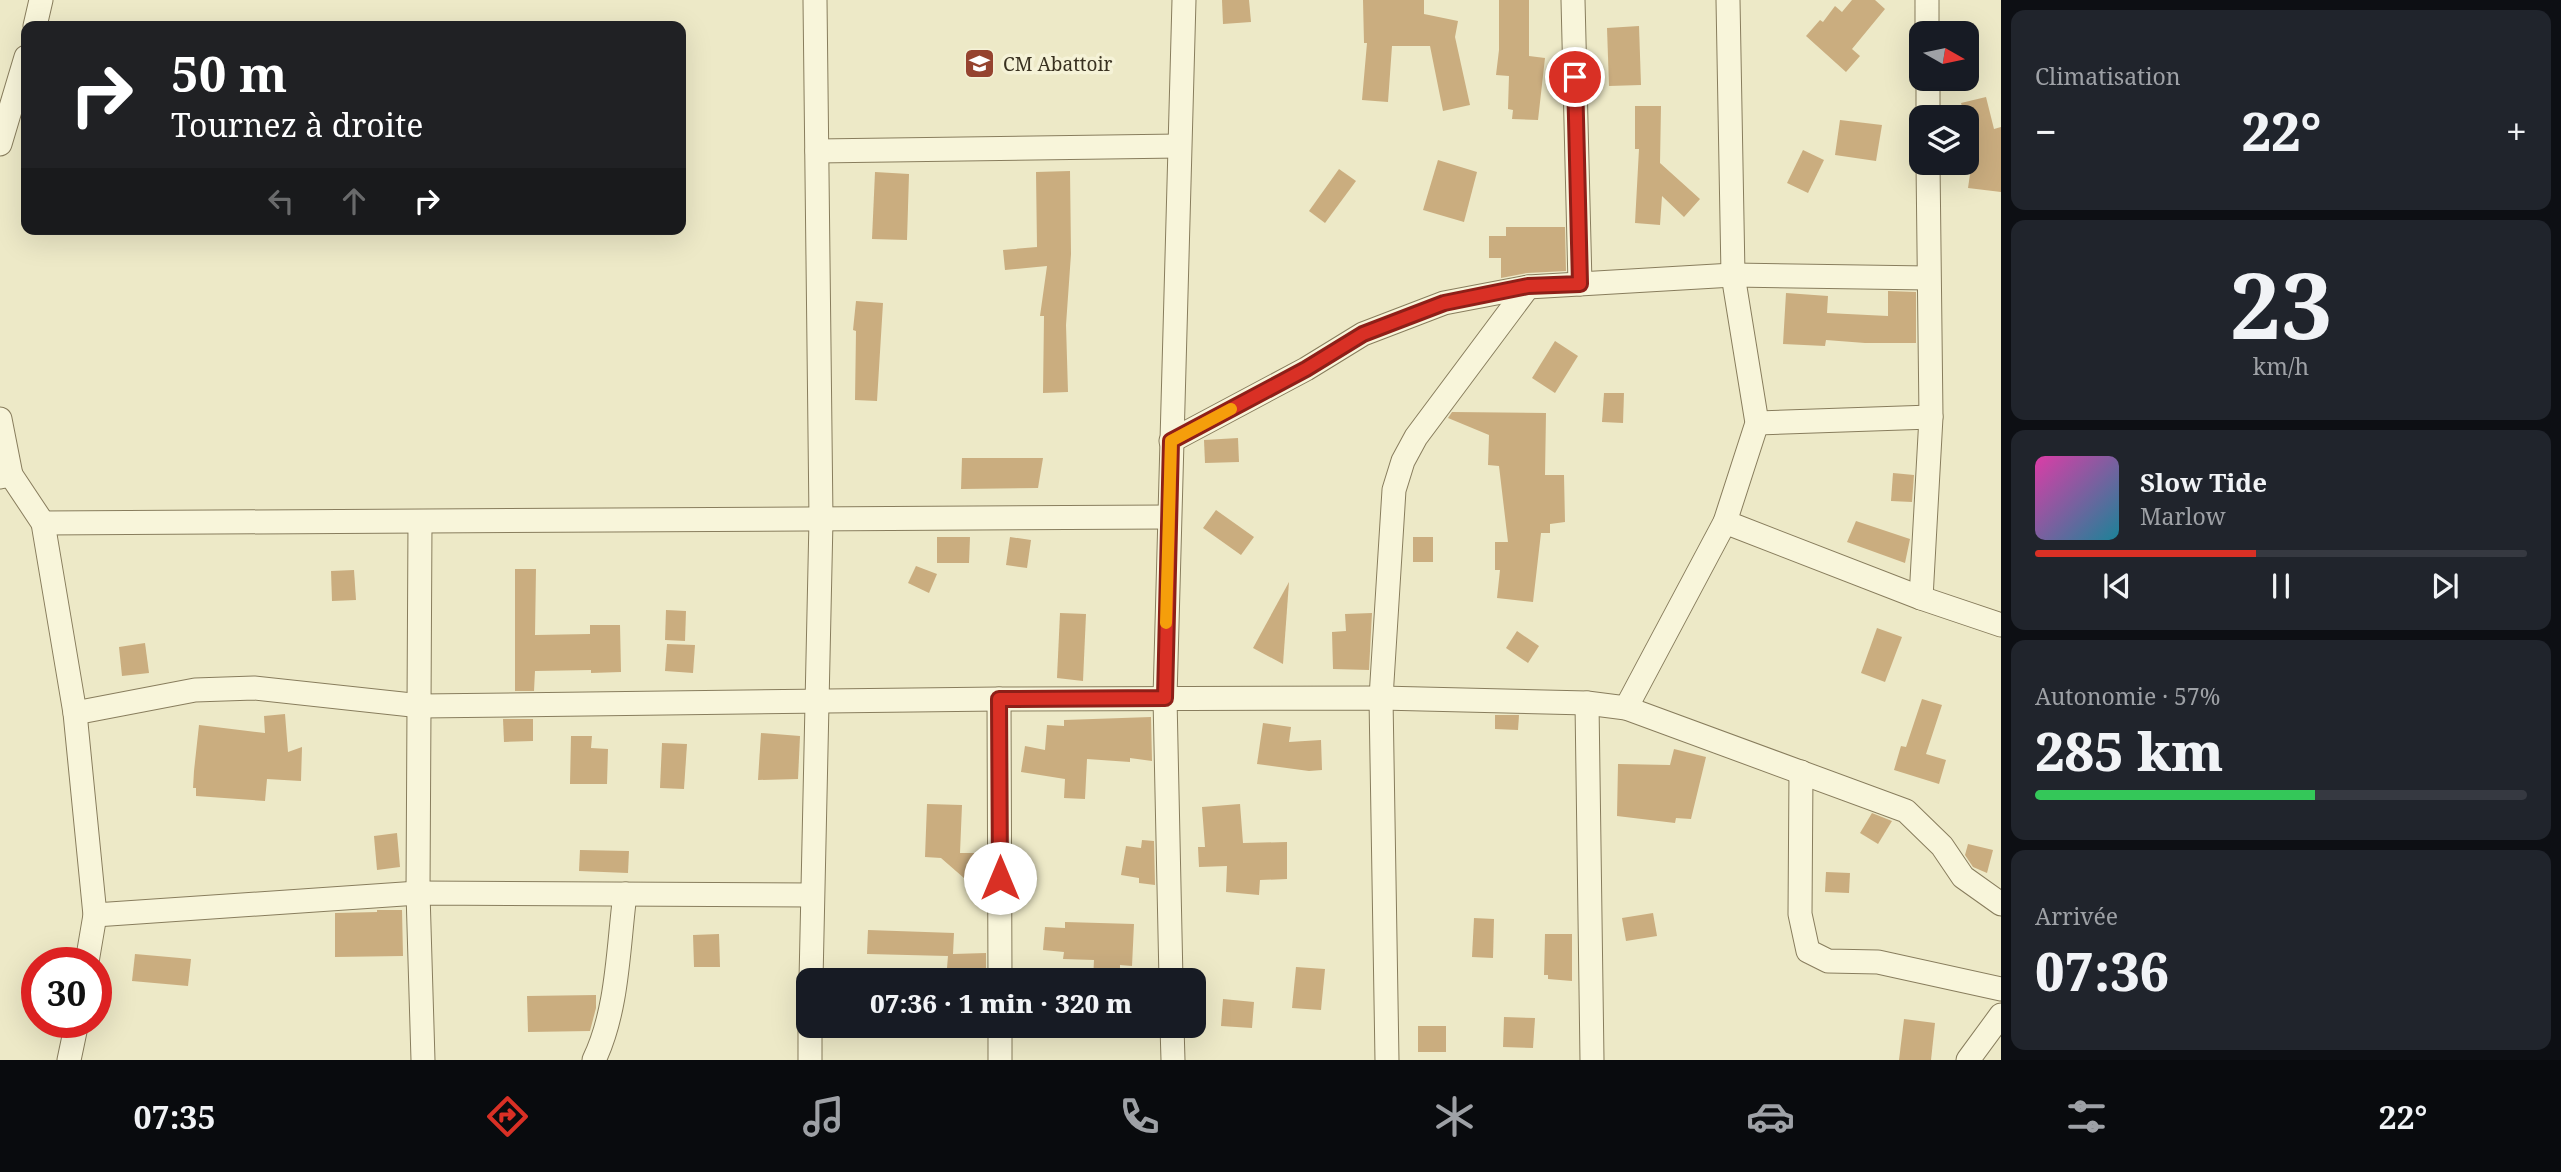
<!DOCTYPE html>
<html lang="fr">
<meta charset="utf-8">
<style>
body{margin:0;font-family:"Noto Serif",serif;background:#20242c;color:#f1f3f6;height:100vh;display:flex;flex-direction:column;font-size:26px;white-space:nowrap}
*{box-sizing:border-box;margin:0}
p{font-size:23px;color:#9ea1a6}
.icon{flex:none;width:38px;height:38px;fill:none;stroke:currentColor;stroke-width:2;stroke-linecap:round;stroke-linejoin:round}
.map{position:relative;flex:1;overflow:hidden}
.side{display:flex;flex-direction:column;gap:10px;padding:10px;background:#0d0f14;width:560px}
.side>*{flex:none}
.banner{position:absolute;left:21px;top:21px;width:665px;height:214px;border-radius:14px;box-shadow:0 7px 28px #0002;background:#202124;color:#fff;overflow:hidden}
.needle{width:46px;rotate:99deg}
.tools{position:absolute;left:1909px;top:21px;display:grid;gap:14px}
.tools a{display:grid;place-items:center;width:70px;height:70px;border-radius:14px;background:#171b24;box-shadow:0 7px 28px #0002;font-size:35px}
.speed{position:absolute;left:21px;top:947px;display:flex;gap:14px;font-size:35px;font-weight:700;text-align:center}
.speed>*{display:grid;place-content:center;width:91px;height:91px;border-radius:50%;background:#171b24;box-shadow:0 7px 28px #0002;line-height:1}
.speed .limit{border:10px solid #d22;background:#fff;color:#111}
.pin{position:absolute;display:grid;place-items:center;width:60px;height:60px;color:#fff;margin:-30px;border:4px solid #fff;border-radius:50%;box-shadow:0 2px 7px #0007}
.me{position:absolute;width:77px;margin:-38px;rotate:0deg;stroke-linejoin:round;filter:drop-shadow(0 0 5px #0008)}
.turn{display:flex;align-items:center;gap:24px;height:147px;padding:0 35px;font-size:32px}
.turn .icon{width:91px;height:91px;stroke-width:2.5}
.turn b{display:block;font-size:49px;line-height:60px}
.lanes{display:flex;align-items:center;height:66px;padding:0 35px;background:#0003;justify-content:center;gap:35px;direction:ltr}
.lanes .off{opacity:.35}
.big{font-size:52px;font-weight:800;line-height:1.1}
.side .widget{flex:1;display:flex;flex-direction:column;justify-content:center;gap:10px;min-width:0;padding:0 24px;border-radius:14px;background:#20242c}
.side .dial{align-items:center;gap:0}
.dial b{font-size:91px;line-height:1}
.song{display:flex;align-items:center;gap:21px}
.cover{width:84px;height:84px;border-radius:10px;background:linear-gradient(135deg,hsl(320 70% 55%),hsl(190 70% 35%))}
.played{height:7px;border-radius:4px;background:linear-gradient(90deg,#d93025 45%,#363941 45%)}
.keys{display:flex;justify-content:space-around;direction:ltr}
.heat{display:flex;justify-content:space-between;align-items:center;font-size:38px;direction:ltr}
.charge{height:10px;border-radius:5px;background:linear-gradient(90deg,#34c759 57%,#363941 0)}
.trip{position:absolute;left:796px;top:968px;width:410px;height:70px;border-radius:14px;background:#171b24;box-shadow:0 7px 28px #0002;font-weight:800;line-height:70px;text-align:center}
.dock{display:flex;height:112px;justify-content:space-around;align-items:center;background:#090b0e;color:#9ea1a6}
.dock .icon{width:49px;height:49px}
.dock .active{color:#d93025}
.dock b{font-size:32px;color:#f1f3f6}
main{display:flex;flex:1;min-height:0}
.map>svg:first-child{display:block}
.building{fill:#caad7f}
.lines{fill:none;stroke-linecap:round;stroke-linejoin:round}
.minor-casing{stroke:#887d5d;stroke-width:25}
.minor{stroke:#f8f5da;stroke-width:23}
.route-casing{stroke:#8d1f18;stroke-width:18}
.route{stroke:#d93025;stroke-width:12}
.slow{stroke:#f59e0b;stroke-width:12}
.labels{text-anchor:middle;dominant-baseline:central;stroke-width:7;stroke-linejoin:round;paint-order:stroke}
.poi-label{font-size:19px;fill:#393120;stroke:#f5f2d7;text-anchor:start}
</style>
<main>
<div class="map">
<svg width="2001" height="1060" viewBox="0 0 2001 1060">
<rect width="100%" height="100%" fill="#ede9c7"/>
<!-- building -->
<g class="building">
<path d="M1222 0H1249L1251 22 1223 24Z"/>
<path d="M1363 0H1424V14L1458 21 1455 37 1470 105 1443 111 1430 46H1392L1388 102 1362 100 1367 43H1364Z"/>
<path d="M1499 0H1529V56L1545 58 1538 120 1512 119 1513 110 1508 109 1509 76 1496 75 1499 50Z"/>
<path d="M1852 0H1875L1885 9 1852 49 1860 56 1846 72 1806 36 1820 20 1823 22 1835 6 1842 12Z"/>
<path d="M1639 26 1641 85 1609 86 1607 28Z"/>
<path d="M1986 97 1994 129 2001 127V192L1968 188 1973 153 1967 117H1965L1961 103Z"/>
<path d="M1635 106H1661L1660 163 1700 199 1684 217 1662 196 1660 225 1635 223 1639 149H1635Z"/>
<path d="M1840 120 1882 125 1876 161 1835 155Z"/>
<path d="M1803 150 1824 160 1808 193 1787 183Z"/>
<path d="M1438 160 1477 172 1464 222 1423 210Z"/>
<path d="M1339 169 1356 181 1325 223 1309 211Z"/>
<path d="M1070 171 1071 254 1066 325 1068 392 1043 393 1044 316H1040L1047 266 1005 270 1003 250 1037 247 1036 172Z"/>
<path d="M875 172 909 174 907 240 872 239Z"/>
<path d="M1506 227H1565L1566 271 1527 273 1501 278V258H1489V236H1506Z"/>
<path d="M1888 291 1916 292V343H1865L1826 340 1825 346 1783 344 1786 293 1828 296 1827 313 1888 316Z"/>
<path d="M856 301 883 303 877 401 855 400 856 331 853 330Z"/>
<path d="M1555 341 1578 356 1555 393 1532 378Z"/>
<path d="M1604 393H1624L1623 423 1602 422Z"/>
<path d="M1452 412 1546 413 1545 475H1564L1565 522 1550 524V533H1541L1533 602 1497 598 1500 570H1495V542H1508L1499 466 1488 465 1489 435 1448 418Z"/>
<path d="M1238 438 1239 462 1205 463 1204 440Z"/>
<path d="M962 458H1043L1038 488 961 489Z"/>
<path d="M1893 473 1914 475 1912 502 1891 501Z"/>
<path d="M1216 510 1254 537 1241 555 1203 528Z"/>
<path d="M1856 521 1910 539 1905 563 1847 542Z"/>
<path d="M937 537H970L969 563H937Z"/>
<path d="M1010 537 1031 540 1027 568 1006 565Z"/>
<rect x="1413" y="537" width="20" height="25"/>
<path d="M916 566 937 574 929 593 908 583Z"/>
<path d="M515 569H536L535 635 590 634V625H620L621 672 591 673V670L535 671 534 691H515Z"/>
<path d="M354 570 356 600 332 601 331 571Z"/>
<path d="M1289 582 1283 664 1253 648Z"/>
<path d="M666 610 686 611 685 641 665 640Z"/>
<path d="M1060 613 1086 614 1083 681 1057 678Z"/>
<path d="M1372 613 1369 670 1333 669 1332 632 1346 631 1345 614Z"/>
<path d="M1877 628 1902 637 1885 682 1861 673Z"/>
<path d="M1517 631 1539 646 1528 663 1506 648Z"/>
<path d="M145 643 149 673 122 676 119 647Z"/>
<path d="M667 644 695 645 693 673 665 671Z"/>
<path d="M1922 699 1942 705 1926 754 1946 760 1939 784 1894 770 1901 746 1906 747Z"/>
<path d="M285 714 288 752 302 747 301 781 267 779 265 801 196 796V788H193L194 771 199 725 265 733 264 716Z"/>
<path d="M1495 715H1519L1518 730 1495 729Z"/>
<path d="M1151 717 1152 761 1130 758V762L1087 759 1085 799 1064 798 1065 779 1021 772 1025 746 1045 750 1047 725 1064 726V720Z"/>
<path d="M503 719H533V741L504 742Z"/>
<path d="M1263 723 1291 727 1289 742 1321 740 1322 770 1309 771 1257 764Z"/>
<path d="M761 733 800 736 798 779 758 780Z"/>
<path d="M571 736H592L591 748 608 749 607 784H570Z"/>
<path d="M662 743 687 744 684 789 660 788Z"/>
<path d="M1674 749 1706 757 1691 819 1676 818 1675 823 1617 816 1618 764 1670 765Z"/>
<path d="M927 804 962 805 960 853H986V869L972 885 941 858 925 857Z"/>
<path d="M1240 804 1243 843 1287 842V879L1260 880 1259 895 1226 892 1227 866 1199 867 1198 847H1205L1202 807Z"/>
<path d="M1872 813 1892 821 1878 844 1860 833Z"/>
<path d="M397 833 400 867 377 870 374 836Z"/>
<path d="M1142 840 1154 841 1155 885 1139 883V878L1121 875 1126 846 1141 848Z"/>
<path d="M1968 844 1993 850 1987 873 1973 867 1965 855Z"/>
<path d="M580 850 629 851 628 873 579 871Z"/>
<path d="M1826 872 1850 873 1849 893 1825 892Z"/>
<path d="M377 910H402L403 956 335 957V913L377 912Z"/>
<path d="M1653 913 1657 936 1626 941 1622 918Z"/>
<path d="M1474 918 1494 919 1493 958 1472 957Z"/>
<path d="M1065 922 1134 924 1132 966 1120 965V980H1093L1094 960 1063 959 1064 952 1043 950 1045 927 1065 928Z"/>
<path d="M868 930 954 933 953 954 986 953V980H946L948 956 867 954Z"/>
<path d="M719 934 720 967H694L693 935Z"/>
<path d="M1545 934H1572V981L1548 979V975H1544Z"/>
<path d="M135 954 191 959 188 986 132 981Z"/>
<path d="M1296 967 1325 969 1321 1010 1292 1008Z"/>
<path d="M596 995V1008L590 1031 528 1032 527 996Z"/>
<path d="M1223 999 1254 1002 1252 1028 1221 1026Z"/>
<path d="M1504 1017 1535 1018 1533 1048 1503 1047Z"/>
<path d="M1904 1019 1935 1023 1931 1060H1899Z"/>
<rect x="1418" y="1026" width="28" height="26"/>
</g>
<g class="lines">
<defs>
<g id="minor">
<path d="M1573 0 1580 284"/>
<path d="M1927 0V33"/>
<path d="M35 26 41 0"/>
<path d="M1928 79V117"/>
<path d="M0 144 26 57"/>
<path d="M817 151 1179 146"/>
<path d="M0 419 11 475 0 477"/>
<path d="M1757 423 1931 417"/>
<path d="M1171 441 1306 369 1363 334 1444 303 1528 287 1733 275 1928 278"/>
<path d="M11 475 43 523 75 713 95 915 87 962"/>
<path d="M420 522 418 893 423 1060"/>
<path d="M1725 522 1921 598 2001 625"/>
<path d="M43 523 1169 517"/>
<path d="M1921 598 1931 417 1928 163"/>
<path d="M999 699 1000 980"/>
<path d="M1587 703 1592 1060"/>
<path d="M1626 708 1725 522 1757 423 1733 275 1728 0"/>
<path d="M75 713 195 690 254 688 421 706 999 699 1381 698 1587 703 1626 708 1906 811 1942 846 1963 877 2001 904"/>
<path d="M1801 772 1800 914 1808 951 1828 961 1878 962 2001 989"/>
<path d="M95 915 418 893 812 895"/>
<path d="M811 980 821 520 815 0"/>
<path d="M1171 980 1165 698 1184 0"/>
<path d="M1000 1026V1060"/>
<path d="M1172 1026 1173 1060"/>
<path d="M69 1060 77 1022"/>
<path d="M594 1060C618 1010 618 948 625 894"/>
<path d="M810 1060V1026"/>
<path d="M1387 1060 1381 698 1394 490 1403 461 1416 437 1528 287"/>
<path d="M1968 1060 2001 1015"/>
</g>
</defs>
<!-- minor casing -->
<use href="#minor" class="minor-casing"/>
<!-- minor -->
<use href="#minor" class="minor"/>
</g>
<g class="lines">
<defs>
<path id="route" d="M1000 878 999 699 1165 698 1171 441 1306 369 1363 334 1444 303 1528 286 1580 284 1575 77"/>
</defs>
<!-- route casing -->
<use href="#route" class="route-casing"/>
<!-- route -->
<use href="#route" class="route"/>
<!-- slow -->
<path class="slow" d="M1166 623 1171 441 1231 409"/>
</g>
<!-- icons -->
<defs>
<symbol id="school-square" viewBox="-11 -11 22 22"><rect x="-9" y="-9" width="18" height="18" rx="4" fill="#95432f" stroke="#f5f2d7"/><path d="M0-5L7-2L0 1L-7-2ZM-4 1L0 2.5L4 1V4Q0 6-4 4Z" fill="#fff"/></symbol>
</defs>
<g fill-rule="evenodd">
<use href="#school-square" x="962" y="46" width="35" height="35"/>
</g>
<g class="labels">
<!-- poi labels -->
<g class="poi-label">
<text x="1003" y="64">CM Abattoir</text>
</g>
</g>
</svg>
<div class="tools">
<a><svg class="needle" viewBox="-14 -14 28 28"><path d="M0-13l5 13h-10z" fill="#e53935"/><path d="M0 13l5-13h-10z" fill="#9ea1a6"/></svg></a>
<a><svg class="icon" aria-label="layers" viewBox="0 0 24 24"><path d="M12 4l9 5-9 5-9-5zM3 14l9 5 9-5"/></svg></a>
</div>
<div class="speed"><div class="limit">30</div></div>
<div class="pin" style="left:1575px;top:77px;background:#d93025"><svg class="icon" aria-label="arrive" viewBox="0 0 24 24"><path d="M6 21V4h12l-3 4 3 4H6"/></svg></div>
<svg class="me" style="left:1000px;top:878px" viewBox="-20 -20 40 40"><circle r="19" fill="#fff"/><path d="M0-13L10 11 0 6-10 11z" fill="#d93025"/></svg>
<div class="trip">07:36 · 1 min · 320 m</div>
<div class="banner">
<div class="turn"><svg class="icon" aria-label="right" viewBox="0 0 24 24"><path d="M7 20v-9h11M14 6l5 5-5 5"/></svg><div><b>50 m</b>Tournez à droite</div></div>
<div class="lanes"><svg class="icon off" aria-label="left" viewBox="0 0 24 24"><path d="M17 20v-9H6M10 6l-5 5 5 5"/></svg><svg class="icon off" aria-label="ahead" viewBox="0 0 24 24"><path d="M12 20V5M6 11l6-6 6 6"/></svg><svg class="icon" aria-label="right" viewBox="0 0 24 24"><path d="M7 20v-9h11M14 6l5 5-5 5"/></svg></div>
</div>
</div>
<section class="side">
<div class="widget"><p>Climatisation</p>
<div class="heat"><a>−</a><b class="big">22°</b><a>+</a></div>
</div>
<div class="widget dial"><b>23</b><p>km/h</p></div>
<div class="widget">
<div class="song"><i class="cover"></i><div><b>Slow Tide</b><p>Marlow</p></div></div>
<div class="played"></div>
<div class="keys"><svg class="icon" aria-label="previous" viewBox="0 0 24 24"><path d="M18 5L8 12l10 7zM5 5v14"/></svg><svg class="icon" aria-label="pause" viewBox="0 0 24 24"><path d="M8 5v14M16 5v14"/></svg><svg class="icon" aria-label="next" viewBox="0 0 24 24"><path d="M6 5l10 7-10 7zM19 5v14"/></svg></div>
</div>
<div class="widget"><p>Autonomie · 57%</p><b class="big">285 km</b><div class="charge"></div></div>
<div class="widget"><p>Arrivée</p><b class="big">07:36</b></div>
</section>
</main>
<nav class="dock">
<b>07:35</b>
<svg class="icon active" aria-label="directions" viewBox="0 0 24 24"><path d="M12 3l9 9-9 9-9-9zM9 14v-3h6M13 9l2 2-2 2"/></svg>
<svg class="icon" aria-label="music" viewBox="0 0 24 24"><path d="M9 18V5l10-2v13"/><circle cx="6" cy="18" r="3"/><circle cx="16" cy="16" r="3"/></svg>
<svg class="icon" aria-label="phone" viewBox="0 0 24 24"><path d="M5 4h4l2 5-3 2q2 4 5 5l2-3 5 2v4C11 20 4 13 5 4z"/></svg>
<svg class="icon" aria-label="climate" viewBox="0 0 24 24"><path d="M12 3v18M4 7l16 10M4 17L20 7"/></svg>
<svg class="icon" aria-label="car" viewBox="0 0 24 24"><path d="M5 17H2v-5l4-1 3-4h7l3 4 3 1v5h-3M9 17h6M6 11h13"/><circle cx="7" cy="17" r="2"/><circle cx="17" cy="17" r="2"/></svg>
<svg class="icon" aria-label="filters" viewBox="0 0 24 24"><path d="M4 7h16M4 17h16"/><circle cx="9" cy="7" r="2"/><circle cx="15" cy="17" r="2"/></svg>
<b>22°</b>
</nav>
